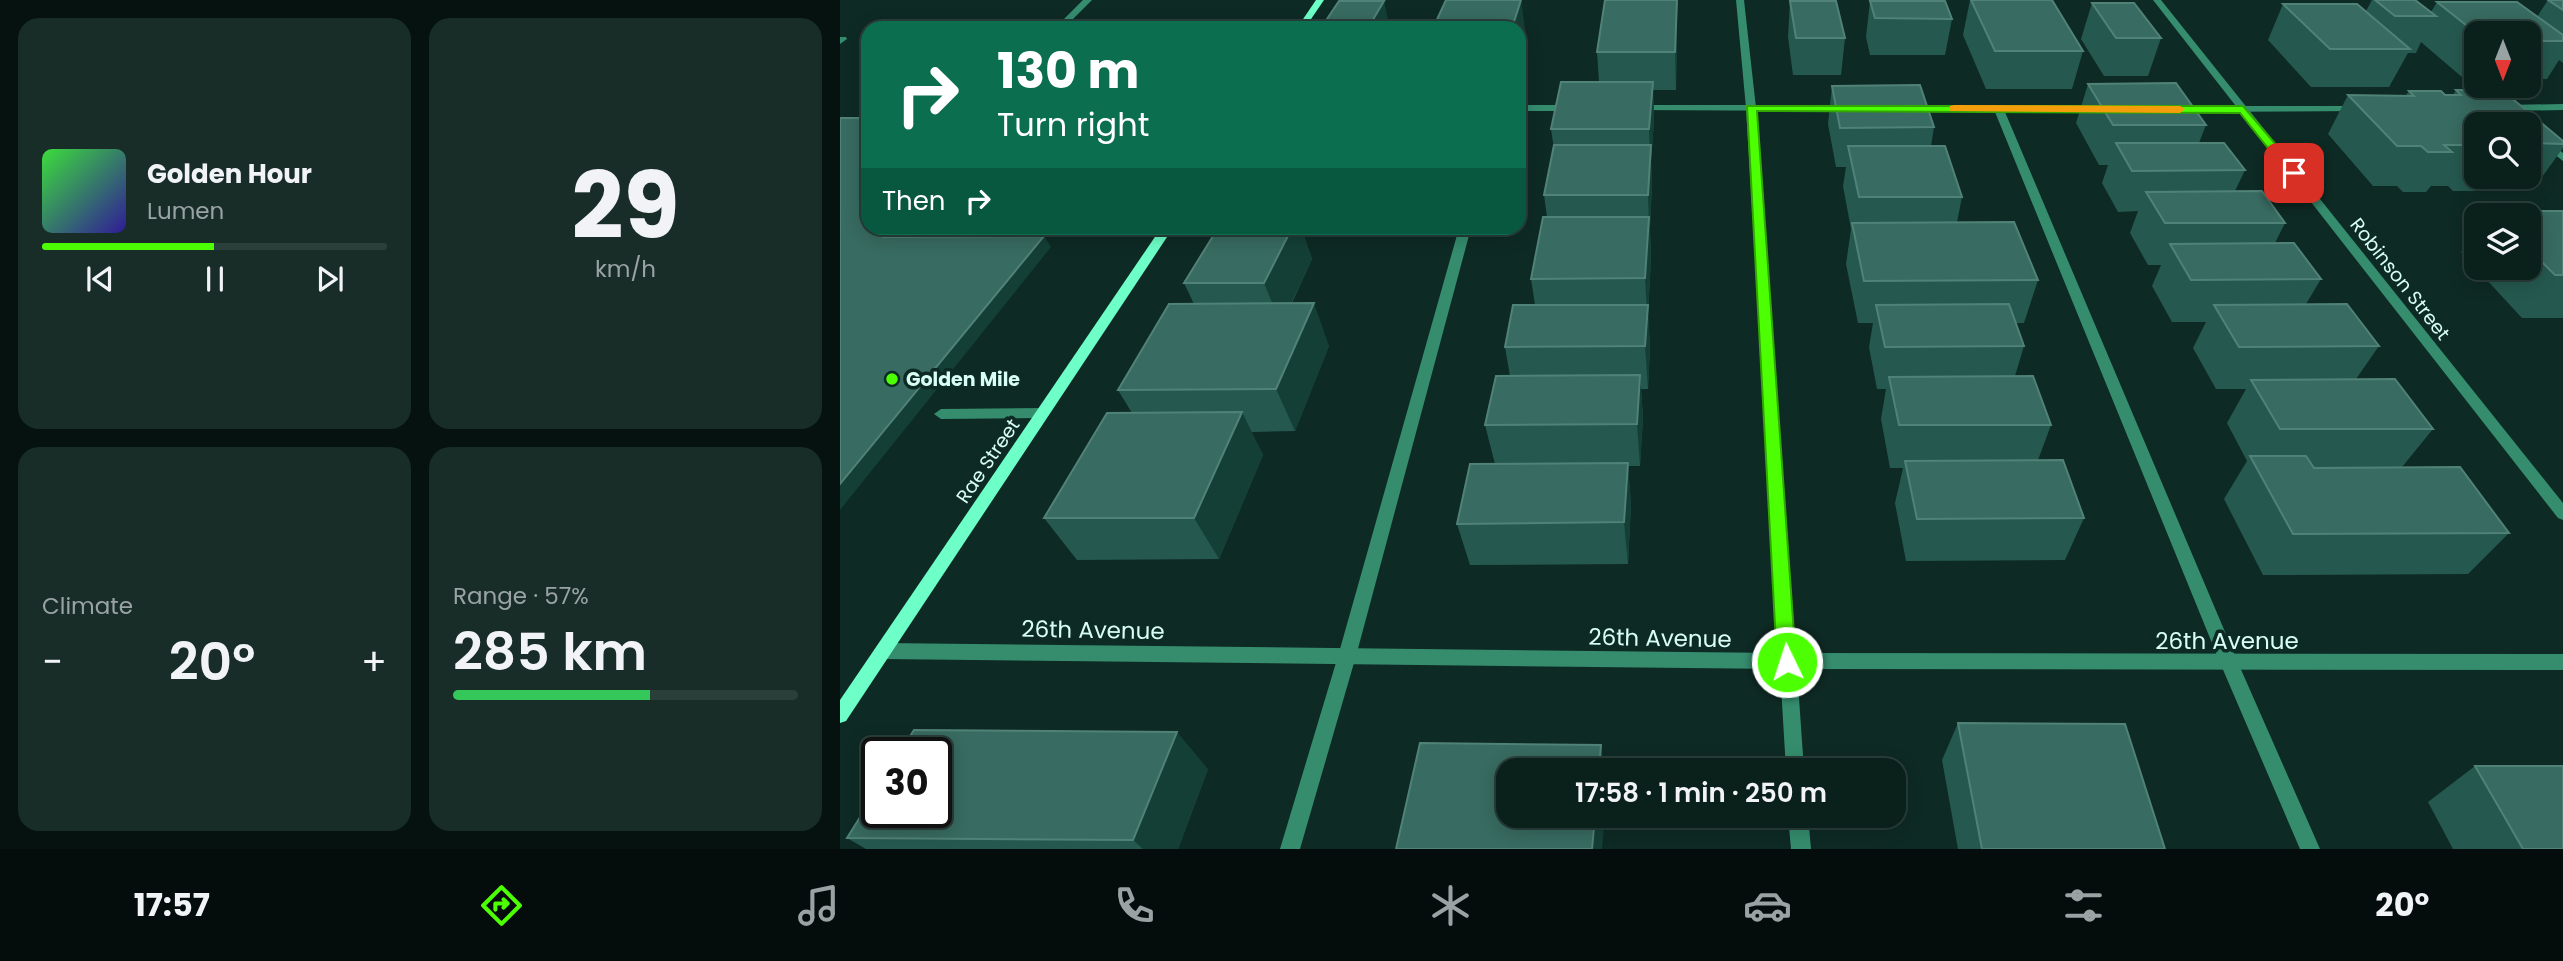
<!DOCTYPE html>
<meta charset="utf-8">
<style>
body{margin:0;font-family:Poppins,sans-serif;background:#182d28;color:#f1f3f6;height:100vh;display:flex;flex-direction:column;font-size:26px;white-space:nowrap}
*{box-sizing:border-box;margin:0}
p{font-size:23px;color:#99a3a3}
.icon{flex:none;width:38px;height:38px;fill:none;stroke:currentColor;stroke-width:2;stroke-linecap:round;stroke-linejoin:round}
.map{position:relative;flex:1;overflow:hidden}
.panel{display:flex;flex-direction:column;gap:18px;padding:18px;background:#06120f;width:840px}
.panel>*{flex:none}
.top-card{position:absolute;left:21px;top:21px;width:665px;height:214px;border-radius:21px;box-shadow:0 4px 18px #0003,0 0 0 2px #2a3e3a;background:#0b6e4f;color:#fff;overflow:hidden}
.needle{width:46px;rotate:180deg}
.tools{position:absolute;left:1624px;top:21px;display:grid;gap:14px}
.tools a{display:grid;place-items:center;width:77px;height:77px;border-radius:14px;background:#0a201b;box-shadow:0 4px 18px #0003,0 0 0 2px #2a3e3a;font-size:35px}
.speed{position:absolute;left:21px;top:737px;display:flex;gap:14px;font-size:35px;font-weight:700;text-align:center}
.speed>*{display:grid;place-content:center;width:91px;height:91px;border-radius:50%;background:#0a201b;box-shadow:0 4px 18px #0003,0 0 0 2px #2a3e3a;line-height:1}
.speed .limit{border:4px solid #111;border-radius:10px;background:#fff;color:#111}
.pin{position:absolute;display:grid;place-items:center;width:60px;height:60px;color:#fff;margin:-30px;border-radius:14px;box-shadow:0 4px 10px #0006}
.me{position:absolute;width:77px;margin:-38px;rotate:356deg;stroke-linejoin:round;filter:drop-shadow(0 0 5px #0008)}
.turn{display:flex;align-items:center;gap:24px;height:147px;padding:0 21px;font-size:32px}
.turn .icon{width:91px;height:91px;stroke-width:2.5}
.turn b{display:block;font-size:49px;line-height:60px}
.then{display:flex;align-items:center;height:66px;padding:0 21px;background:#0003;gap:14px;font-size:26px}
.big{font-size:52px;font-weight:600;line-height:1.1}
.panel .widget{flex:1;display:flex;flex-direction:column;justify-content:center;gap:10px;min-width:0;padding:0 24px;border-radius:21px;background:#182d28}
.panel .dial{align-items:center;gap:0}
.dial b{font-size:91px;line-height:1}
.song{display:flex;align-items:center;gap:21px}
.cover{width:84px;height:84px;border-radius:10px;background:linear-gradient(135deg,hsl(120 70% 55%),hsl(250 70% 35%))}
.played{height:7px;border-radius:4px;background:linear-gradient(90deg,#4dff03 50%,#2a3e3a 50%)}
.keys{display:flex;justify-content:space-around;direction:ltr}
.heat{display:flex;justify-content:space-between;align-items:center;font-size:38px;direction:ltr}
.charge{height:10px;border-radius:5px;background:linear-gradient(90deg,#34c759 57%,#2a3e3a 0)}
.panel .tiles{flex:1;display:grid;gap:18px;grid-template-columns:repeat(2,1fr)}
.trip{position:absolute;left:656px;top:758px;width:410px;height:70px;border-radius:21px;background:#0a201b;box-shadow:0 4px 18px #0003,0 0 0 2px #2a3e3a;font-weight:600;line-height:70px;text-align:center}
.tab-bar{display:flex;height:112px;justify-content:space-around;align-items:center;background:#040d0b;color:#99a3a3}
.tab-bar .icon{width:49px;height:49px}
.tab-bar .selected{color:#4dff03}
.tab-bar b{font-size:32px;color:#f1f3f6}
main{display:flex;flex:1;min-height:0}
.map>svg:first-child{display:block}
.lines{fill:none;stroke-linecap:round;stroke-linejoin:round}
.lane{fill:#358d6e;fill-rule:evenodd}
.street{fill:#358d6e;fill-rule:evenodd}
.secondary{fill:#6effc9;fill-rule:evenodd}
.wall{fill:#25594f;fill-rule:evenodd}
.shaded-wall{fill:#143f37}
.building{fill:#386b61;stroke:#518278;stroke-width:2}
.route{fill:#4dff03;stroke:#32a602;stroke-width:2}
.slow{fill:#f59e0b}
.poi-dot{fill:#4dff03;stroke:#0e2a24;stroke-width:2.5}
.labels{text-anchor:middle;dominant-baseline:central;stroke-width:7;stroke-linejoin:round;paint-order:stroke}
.street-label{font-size:19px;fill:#d7fff4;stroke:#0e2a24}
.poi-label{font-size:19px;font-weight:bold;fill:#d7fff4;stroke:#0e2a24;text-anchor:start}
.near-street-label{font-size:23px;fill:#d7fff4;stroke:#0e2a24}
</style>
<main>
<section class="panel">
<div class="tiles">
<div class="widget">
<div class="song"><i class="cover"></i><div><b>Golden Hour</b><p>Lumen</p></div></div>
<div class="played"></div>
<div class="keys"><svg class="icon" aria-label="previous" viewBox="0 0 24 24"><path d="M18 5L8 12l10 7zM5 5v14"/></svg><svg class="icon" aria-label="pause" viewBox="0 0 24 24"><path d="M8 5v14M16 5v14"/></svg><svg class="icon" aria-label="next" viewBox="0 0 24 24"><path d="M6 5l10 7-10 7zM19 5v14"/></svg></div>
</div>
<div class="widget dial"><b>29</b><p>km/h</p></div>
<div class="widget"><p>Climate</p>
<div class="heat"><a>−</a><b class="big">20°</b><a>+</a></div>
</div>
<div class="widget"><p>Range · 57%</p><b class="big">285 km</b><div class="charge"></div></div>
</div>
</section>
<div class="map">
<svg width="1723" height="849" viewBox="0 0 1723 849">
<rect width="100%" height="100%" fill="#0e2a24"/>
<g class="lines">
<!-- lane -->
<g class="lane">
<path d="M243 0H252L224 28H215Z"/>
<path d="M0 37H6L7 39 0 44Z"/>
<path d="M1723 104V110L1665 111 1660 108 1665 105Z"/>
<path d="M679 105H735L740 108 735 111H679Z"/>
<path d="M797 105H1008L1013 108 1008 111 794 110 792 108Z"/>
<path d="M1070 106H1256L1261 109 1256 112H1165L1399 665 1480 849H1460L1381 665 1155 112 1067 111V107Z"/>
<path d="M1519 106 1522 107V111L1336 112 1331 109 1336 106Z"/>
<path d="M1689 126 1723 153V161L1689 134Z"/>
<path d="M619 228H631L516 656 460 849H440L498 656Z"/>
<path d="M203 408 210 413 203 418 101 419 94 414 101 409Z"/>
</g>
<!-- street -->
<g class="street">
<path d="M896 0H904L916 108 956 653 1723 654V670L957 669 964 770H946L940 669 43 659 37 656 34 651 37 646 43 643 939 653 906 108Z"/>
<path d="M1313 0H1321L1723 503V520L1718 518Z"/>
<path d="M948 816H968L971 849H951Z"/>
</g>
<!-- secondary -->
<g class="secondary">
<path d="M476 0H484L465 28H457Z"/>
<path d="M321 228H333L6 721 0 723V700Z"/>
</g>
</g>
<!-- wall -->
<g class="wall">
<path d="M837 0V34L836 90H813L814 121 811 161 812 185 810 228 811 259 808 314 810 347 808 389H801L803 418 800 466H788L791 505 788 564 630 565 617 524 655 464 645 425 670 376 665 347 695 305 691 279 707 217 704 195 714 149 711 129 759 82 757 52Z"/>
<path d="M1130 0H1212L1243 51 1232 89H1146L1123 35Z"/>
<path d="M1532 0H1575L1591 12 1597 2 1697 17 1708 0H1723V63L1719 60 1707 79H1689V33H1636V78H1623L1581 42 1576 53H1568L1549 87H1471L1428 40 1443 4 1526 11Z"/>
<path d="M950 1 1005 38 1001 75H953L948 37Z"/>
<path d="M1030 1 1112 19 1105 55H1030L1026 37Z"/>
<path d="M1252 3 1321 38 1308 76H1264L1241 39Z"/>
<path d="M1248 84 1366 125 1359 143 1405 170 1395 191 1445 223 1435 243 1481 279 1466 304 1539 346 1516 379 1593 429 1562 467 1669 533 1628 574 1423 575 1384 499 1407 461 1387 423 1406 389H1376L1353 348 1366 322H1332L1312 286 1321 265H1308L1290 233 1298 211 1278 212 1262 183 1268 165H1259L1236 123Z"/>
<path d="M992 86 1094 127 1091 146 1122 197 1117 222 1198 280 1184 323H1176L1184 346 1175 376 1211 425 1198 460 1244 518 1225 560 1066 561 1055 503 1063 468H1050L1041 419 1046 389H1037L1029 347 1033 323H1018L1006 264 1011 229 1003 186 1006 167H996L988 124Z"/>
<path d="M1616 90H1662L1723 141V148L1697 184H1649L1644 191H1613L1608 186H1591L1586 192H1563L1557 186H1533L1488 134 1508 95H1566L1569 91H1601L1605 95H1613ZM1636 124H1689V177H1636Z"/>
<path d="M1650 211H1723V318H1682L1621 252 1636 231V268H1689V215H1647Z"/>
<path d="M378 228H518L516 233H463L472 259 452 303 489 346 455 431 411 432 423 455 379 559 237 560 204 518 292 413 278 390 354 304 344 283Z"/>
<path d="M1118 723 1325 849H1118L1102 760Z"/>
<path d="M1635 766 1723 849H1613L1588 802Z"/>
<path d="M368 769 338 849H26L7 838Z"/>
</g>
<!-- shaded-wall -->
<g class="shaded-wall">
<path d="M681 0 686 36 679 60V28H672Z"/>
<path d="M837 0V34L836 90 835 52Z"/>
<path d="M544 1 550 28H528Z"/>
<path d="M813 82 814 121 811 161 812 185 810 228 811 259 808 314 810 347 808 389 805 346 807 313 805 278 809 225 808 195 810 153 809 129Z"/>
<path d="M53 228H73L52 248 44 237Z"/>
<path d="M452 228H461L472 259 441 325 424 283Z"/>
<path d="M204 236 211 247 0 510V484Z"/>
<path d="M474 303 489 346 455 431 436 389Z"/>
<path d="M800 375 803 418 800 466 797 424Z"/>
<path d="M402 412 423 455 379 559 354 518Z"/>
<path d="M788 463 791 505 788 564 784 522Z"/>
<path d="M337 732 368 769 338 849H303L293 840Z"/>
<path d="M761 745 765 770H759Z"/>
<path d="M755 816H765L762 849H752Z"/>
</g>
<!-- building -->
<g class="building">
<path d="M606 0H681L672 28H593Z"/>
<path d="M765 0H837L835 52H757Z"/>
<path d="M1131 0H1212L1243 51H1155Z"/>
<path d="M1535 0H1575L1596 16H1555Z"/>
<path d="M1708 0H1723V10Z"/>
<path d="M499 1H544L528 28H481Z"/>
<path d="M950 1H996L1005 38H956Z"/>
<path d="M1030 1H1105L1112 19 1035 18Z"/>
<path d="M1597 2H1677L1723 35V41H1689V33H1636Z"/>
<path d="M1252 3H1294L1321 38H1276Z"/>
<path d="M1443 4H1517L1570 49H1490Z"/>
<path d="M721 82H813L809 129H711Z"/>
<path d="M1336 83 1366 125H1273L1248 84Z"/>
<path d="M1080 85 1094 127 1000 128 992 86Z"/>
<path d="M1616 90H1662L1723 141V144L1689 143V124H1636V148L1634 145H1604L1612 152H1588L1581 146H1557L1508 95 1574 96 1569 91H1601L1605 95H1621Z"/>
<path d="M0 118H28V228H53L44 237 204 236 0 484Z"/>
<path d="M1276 143H1384L1405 170 1292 171Z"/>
<path d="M714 145H811L808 195H704Z"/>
<path d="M1008 146H1105L1122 197H1019Z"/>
<path d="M1422 191 1445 223H1325L1306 192Z"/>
<path d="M1650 211H1723V275H1715L1689 249V215H1655Z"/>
<path d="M703 217H809L805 278 691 279Z"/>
<path d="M1174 222 1198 280 1024 281 1012 223Z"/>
<path d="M378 228H452L424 283H344Z"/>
<path d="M1454 243 1481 279 1351 280 1330 244Z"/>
<path d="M474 303 436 389 278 390 329 304Z"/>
<path d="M1169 304 1184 346 1045 347 1036 305Z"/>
<path d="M1507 304 1539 346 1399 347 1374 305Z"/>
<path d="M673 305H808L805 346 665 347Z"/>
<path d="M800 375 797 424 645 425 656 376Z"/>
<path d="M1193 376 1211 425H1059L1049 377Z"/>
<path d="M1555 379 1593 429H1440L1411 380Z"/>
<path d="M402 412 354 518H204L267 413Z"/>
<path d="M1410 456H1466L1474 468 1620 467 1669 533 1453 534Z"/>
<path d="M1223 460 1244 518 1077 519 1065 461Z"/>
<path d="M788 463 784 522 617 524 630 464Z"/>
<path d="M1118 723 1285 724 1325 849H1142Z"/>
<path d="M74 730 337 732 293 840 7 838 37 790V812H96V752H60Z"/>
<path d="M580 743 761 745 759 770H668V816H755L752 849H556Z"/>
<path d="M1635 766H1723V849H1683Z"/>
</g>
<!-- route -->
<path class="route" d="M907 106H1403L1460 173 1450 176 1400 113 917 111 956 662 954 668 947 671 940 668 937 662Z"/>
<!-- slow -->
<path class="slow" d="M1114 105 1340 106 1345 109 1340 113 1110 111V106Z"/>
<!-- markers -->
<circle class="poi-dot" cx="52" cy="379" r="7"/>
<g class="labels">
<!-- street labels -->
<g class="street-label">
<text transform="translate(1560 279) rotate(52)">Robinson Street</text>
<text transform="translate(148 461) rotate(-56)">Rae Street</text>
</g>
<!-- poi labels -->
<g class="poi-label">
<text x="66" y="379">Golden Mile</text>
</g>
<!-- near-street labels -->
<g class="near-street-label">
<text transform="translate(253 630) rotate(1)">26th Avenue</text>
<text transform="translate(820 638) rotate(1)">26th Avenue</text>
<text x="1387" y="641">26th Avenue</text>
</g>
</g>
</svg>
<div class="tools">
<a><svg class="needle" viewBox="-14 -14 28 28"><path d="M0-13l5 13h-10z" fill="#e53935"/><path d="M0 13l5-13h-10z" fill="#99a3a3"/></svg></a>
<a><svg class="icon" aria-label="search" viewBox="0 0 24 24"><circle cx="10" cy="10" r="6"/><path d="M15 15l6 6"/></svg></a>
<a><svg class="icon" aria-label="layers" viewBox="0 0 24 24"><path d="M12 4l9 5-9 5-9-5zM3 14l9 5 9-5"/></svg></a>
</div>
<div class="speed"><div class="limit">30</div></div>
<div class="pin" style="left:1454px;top:173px;background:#d93025"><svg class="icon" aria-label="arrive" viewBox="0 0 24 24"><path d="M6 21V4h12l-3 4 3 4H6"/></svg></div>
<svg class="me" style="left:947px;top:662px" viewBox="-20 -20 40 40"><circle r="17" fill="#4dff03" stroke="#fff" stroke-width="3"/><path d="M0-11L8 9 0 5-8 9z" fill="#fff"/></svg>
<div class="trip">17:58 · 1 min · 250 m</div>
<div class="top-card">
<div class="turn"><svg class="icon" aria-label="right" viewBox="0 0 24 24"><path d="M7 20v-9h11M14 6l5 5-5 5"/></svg><div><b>130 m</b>Turn right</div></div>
<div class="then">Then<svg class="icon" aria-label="right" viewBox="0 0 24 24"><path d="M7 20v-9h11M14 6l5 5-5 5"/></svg></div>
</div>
</div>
</main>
<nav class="tab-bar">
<b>17:57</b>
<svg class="icon selected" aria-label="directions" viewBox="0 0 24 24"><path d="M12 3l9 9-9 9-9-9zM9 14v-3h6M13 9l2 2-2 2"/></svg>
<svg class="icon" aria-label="music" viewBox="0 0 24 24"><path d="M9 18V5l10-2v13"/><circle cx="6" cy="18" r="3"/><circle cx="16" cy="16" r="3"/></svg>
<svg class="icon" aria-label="phone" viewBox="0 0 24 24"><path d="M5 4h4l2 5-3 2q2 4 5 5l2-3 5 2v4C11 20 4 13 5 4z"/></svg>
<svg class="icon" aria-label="climate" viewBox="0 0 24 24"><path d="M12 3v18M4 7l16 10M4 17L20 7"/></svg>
<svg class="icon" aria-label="car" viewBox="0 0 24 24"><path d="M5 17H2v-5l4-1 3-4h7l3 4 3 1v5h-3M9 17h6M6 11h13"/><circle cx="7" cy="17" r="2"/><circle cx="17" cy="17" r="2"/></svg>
<svg class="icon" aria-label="filters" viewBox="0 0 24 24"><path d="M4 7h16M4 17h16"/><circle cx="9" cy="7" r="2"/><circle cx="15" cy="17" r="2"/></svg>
<b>20°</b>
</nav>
